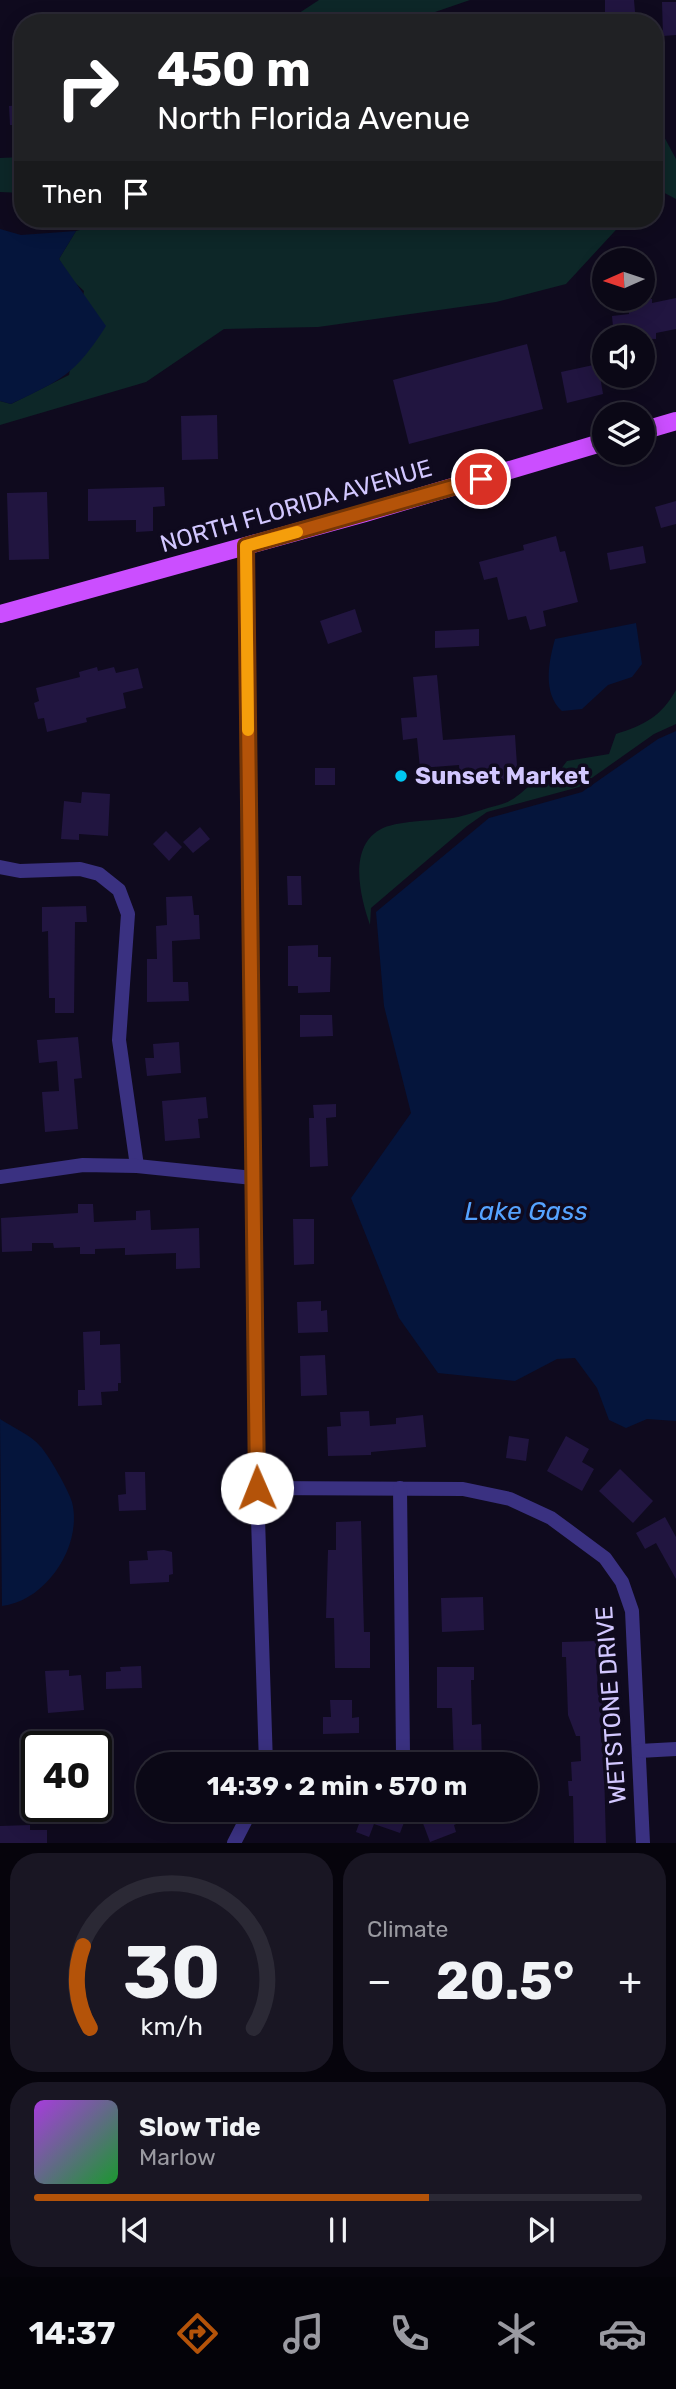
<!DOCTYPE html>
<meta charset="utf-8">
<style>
body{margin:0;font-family:Rubik,sans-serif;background:#191623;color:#f1f3f6;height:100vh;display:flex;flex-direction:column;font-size:26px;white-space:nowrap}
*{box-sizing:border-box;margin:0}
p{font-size:23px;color:#9a9aa1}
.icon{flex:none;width:38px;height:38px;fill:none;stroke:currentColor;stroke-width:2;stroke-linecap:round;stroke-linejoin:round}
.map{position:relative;height:1843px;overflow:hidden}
.drawer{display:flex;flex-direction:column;gap:10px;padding:10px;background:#06040c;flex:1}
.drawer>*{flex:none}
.banner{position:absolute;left:14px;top:14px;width:649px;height:214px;border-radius:28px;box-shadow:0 4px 18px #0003,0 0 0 2px #2b2935;background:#202124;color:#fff;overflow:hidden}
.needle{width:46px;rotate:267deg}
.fabs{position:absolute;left:592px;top:248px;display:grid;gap:14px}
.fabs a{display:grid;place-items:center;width:63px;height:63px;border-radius:50%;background:#0b0816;box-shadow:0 4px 18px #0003,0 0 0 2px #2b2935;font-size:35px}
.speed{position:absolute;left:21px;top:1731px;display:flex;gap:14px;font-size:35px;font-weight:700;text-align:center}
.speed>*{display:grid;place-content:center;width:91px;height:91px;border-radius:50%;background:#0b0816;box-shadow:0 4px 18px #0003,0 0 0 2px #2b2935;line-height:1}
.speed .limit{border:4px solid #111;border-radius:10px;background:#fff;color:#111}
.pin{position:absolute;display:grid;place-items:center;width:60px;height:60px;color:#fff;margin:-30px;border:4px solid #fff;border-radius:50%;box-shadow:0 2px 7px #0007}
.me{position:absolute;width:77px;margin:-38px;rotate:359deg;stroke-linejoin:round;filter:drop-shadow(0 0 5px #0008)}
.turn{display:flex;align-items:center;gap:24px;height:147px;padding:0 28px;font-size:32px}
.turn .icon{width:91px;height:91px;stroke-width:2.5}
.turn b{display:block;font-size:49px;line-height:60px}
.then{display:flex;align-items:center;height:66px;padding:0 28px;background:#0003;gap:14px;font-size:26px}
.big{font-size:52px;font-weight:700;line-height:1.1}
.drawer .widget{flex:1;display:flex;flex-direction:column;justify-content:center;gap:10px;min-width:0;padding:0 24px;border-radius:28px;background:#191623}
.drawer .dial{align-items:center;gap:0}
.dial svg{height:182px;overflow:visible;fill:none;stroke:#2b2935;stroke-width:7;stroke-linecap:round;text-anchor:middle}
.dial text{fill:#f1f3f6;stroke:none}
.song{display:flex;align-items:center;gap:21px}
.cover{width:84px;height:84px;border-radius:10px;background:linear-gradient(135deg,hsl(280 70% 55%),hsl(130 70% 35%))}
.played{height:7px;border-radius:4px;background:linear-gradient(90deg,#b45309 65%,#2b2935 65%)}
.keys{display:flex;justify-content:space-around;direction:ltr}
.heat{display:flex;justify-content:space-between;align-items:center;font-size:38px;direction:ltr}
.drawer .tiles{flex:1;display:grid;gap:10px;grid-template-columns:1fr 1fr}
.widget:last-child{grid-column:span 2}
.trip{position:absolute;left:136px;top:1752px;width:402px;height:70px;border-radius:35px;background:#0b0816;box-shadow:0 4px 18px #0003,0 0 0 2px #2b2935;font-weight:700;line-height:70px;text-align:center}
.menu{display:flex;height:112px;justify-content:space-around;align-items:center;background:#040309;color:#9a9aa1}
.menu .icon{width:49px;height:49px}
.menu .selected{color:#b45309}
.menu b{font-size:32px;color:#f1f3f6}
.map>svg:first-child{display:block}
.green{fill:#0d2728}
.water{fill:#05153c}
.building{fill:#211540}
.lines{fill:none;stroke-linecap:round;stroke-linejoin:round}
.minor{stroke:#3a3181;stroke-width:14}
.major{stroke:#cb4eff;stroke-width:18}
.route-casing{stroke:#753606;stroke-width:18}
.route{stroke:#b45309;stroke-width:12}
.slow{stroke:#f59e0b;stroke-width:12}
.poi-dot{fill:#00c7f2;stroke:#0f0a1e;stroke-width:2.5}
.labels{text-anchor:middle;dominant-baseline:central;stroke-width:7;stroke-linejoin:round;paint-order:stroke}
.street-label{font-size:24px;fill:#d2c7ff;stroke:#0f0a1e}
.poi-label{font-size:24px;font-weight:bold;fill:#d2c7ff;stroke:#0f0a1e;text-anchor:start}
.water-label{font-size:26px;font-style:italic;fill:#55a3ff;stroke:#0f0a1e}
</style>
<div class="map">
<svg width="676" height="1843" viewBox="0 0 676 1843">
<rect width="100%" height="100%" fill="#0f0a1e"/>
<!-- green -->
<g class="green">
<path d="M319 0H470L403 23H284Z"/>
<path d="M655 120 676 159V199L655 188Z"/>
<path d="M23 157V193L0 192V158Z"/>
<path d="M122 219H626L566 284 496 302 318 327 224 329 146 382 0 425V401L11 404 69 375 84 291 70 278 59 259 76 231Z"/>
<path d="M676 690V724L654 734 579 787 487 812 467 826 371 908 370 925C360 896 347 845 383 828 402 820 437 821 458 817 472 814 485 808 499 805 525 798 524 780 555 777L567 761 609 754 616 734C644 725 661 717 676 690Z"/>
</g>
<!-- water -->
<g class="water">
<path d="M0 229 21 235 76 231 59 259 106 326C75 375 61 380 11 404L0 401Z"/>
<path d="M636 623 642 664 632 677 608 685 582 709 562 711C542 693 549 661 555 639Z"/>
<path d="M676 731V1421L647 1419 626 1428 609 1420 597 1388 575 1358 557 1359 515 1381 438 1373 399 1318 351 1198 411 1113 384 1006 376 912 489 818 582 792 658 739Z"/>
<path d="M0 1419C12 1427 31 1435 40 1446 48 1454 69 1491 72 1502 83 1546 46 1601 2 1606Z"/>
</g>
<!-- building -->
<g class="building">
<path d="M605 0H634L635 12 605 14Z"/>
<path d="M662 2H676V35L663 36Z"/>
<path d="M23 105V125H10L9 106Z"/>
<path d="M676 298V329L656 333V339L614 338 612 316 629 314 628 299H652V303Z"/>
<path d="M527 344 543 409 409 444 393 380Z"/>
<path d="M598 364 603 394 567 403 561 372Z"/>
<path d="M217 415 218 459 182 460 181 416Z"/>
<path d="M164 487 165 506 153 507V531L136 532V520L88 521V489Z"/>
<path d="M47 492 49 559 9 560 7 493Z"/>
<path d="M676 501V524L661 528 655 507Z"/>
<path d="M556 536 560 552 565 551 578 602 543 611 546 626 530 630 526 616 508 620 497 577 484 580 479 562 524 550 523 545Z"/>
<path d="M643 546 646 563 610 570 607 553Z"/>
<path d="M355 609 362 632 328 644 320 621Z"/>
<path d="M479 629V646L435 648V631Z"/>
<path d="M97 667 98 671 114 667 116 673 138 668 143 688 123 693 126 708 86 718 87 722 47 732 44 718 38 719 34 703 39 701 36 688 80 677 79 672Z"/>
<path d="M437 675 443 740 515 735 518 781 460 785 459 765 420 768 417 738 403 740 401 718 417 717 413 677Z"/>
<rect x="315" y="768" width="20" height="17"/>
<path d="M82 792 110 794 108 836 79 834V840L61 839 64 801 81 803Z"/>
<path d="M200 827 210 839 193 853 183 842Z"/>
<path d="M166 831 182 847 169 861 153 844Z"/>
<path d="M287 876H301L302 905H288Z"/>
<path d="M192 896 194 915H199L200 939 172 941 173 982H188L189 1001 147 1002V959H157L156 926 167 925 166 897Z"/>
<path d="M86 906 87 922H75L74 1013H55V998H49L48 931 42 932V907Z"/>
<path d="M318 945V957H331L330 992 298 993V986H288V946Z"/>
<path d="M300 1015H332L333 1036 300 1037Z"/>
<path d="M78 1037 82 1078 74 1079 78 1129 45 1132 42 1092 59 1091 57 1061 39 1063 37 1040Z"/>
<path d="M179 1042 181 1073 147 1076 145 1058H154L153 1044Z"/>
<path d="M206 1097 208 1118 198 1119 200 1138 165 1141 162 1101Z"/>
<path d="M336 1104V1117L326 1118 328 1166 310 1167 309 1118H314L313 1105Z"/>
<path d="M78 1204H93L94 1222 136 1220V1211L150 1210 151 1230 199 1228 200 1268 176 1269V1253L125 1255V1248L95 1249V1254H80V1247L54 1248 53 1243H32V1251L2 1252 1 1218 78 1213Z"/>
<path d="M293 1219H314V1264L294 1265Z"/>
<path d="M321 1301V1311L327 1310 328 1332 298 1333 297 1302Z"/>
<path d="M100 1331V1345L120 1344 121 1383H118V1391L101 1392 102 1405 78 1406V1390H85L83 1332Z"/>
<path d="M325 1355 327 1395 301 1396 300 1356Z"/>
<path d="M369 1411 370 1426 396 1424V1418L423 1415 426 1447 371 1452V1455L328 1456 327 1427 341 1426 340 1412Z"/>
<path d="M509 1436 529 1439 526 1461 506 1458Z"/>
<path d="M566 1436 589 1449 582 1462 594 1469 582 1491 547 1471Z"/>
<path d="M620 1469 653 1501 633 1523 599 1491Z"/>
<path d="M125 1472H145L146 1510 119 1511 118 1495 126 1494Z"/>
<path d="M665 1517 676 1537V1579L656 1543 645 1549 636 1533Z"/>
<path d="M361 1521 364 1632H370V1668H335L334 1618H326L328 1550H336V1522Z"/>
<path d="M164 1550 172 1552 173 1574 169 1575V1582L130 1584 129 1561 148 1560 147 1551Z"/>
<path d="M483 1597 484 1630 442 1632 441 1598Z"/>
<path d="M596 1641 598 1694H602L606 1843H574L573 1796H569L568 1781H572L571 1762 581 1761 580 1736H576L568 1715 566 1657H562V1642Z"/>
<path d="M141 1666 142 1688 106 1689V1672L121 1671 120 1667Z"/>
<path d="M437 1667H474V1680H471L472 1725 481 1724 482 1764H454L452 1708H437Z"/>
<path d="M69 1670V1676L81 1675 84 1710 48 1713 45 1671Z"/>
<path d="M330 1700H352V1718L359 1717V1733L323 1734V1717H331Z"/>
<path d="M364 1810H399L408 1812 400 1833 374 1824 369 1837 356 1832Z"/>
<path d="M418 1810H461L465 1820 454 1825 456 1832 430 1842Z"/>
<path d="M30 1825V1830H47V1843H0V1826Z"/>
</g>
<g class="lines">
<!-- minor -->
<g class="minor">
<path d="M245 546 257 1488 266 1764"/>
<path d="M0 867 20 871 80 869 99 874 119 890 128 914 119 1040 137 1166"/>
<path d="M0 1177 83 1165 137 1166 253 1178"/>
<path d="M257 1488 463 1489 510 1499 551 1518 605 1558 622 1582 632 1611 643 1843"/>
<path d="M400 1488 403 1754"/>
<path d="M639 1751 676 1749"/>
<path d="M234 1843 251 1810"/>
</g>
<!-- major -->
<g class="major">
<path d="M642 431 676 421"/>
<path d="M0 614 365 513 604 442"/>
</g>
</g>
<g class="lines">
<defs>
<path id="route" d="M257 1488 246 546 481 479"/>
</defs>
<!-- route casing -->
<use href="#route" class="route-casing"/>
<!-- route -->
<use href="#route" class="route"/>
<!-- slow -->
<path class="slow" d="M248 730 246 546 297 532"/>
</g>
<!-- markers -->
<circle class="poi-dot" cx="401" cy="776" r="7"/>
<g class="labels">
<!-- street labels -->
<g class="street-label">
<text transform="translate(296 506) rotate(-16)">NORTH FLORIDA AVENUE</text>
<text transform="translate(611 1705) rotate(-94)">WETSTONE DRIVE</text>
</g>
<!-- poi labels -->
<g class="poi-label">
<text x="415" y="776">Sunset Market</text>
</g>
<!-- water labels -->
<g class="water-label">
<text x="526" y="1211">Lake Gass</text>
</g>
</g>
</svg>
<div class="fabs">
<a><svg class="needle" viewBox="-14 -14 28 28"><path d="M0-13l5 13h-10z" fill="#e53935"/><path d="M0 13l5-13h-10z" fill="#9a9aa1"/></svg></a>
<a><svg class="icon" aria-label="sound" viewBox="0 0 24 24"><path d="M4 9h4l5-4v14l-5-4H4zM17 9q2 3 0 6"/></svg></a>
<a><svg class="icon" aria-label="layers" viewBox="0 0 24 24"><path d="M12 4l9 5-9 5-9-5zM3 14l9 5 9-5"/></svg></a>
</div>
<div class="speed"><div class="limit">40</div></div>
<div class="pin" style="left:481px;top:479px;background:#d93025"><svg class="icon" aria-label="arrive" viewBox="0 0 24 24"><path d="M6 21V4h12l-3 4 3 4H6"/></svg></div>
<svg class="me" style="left:257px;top:1488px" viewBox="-20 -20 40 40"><circle r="19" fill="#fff"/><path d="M0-13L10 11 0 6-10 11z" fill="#b45309"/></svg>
<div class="trip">14:39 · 2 min · 570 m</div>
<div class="banner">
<div class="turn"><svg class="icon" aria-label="right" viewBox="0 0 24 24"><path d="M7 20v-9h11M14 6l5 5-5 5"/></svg><div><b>450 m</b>North Florida Avenue</div></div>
<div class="then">Then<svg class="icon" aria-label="arrive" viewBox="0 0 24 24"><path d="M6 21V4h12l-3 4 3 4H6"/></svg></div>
</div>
</div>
<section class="drawer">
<div class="tiles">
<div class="widget dial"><svg viewBox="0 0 100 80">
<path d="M14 69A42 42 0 1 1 86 69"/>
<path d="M14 69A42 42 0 0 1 11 33" stroke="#b45309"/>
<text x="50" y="56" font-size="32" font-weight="700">30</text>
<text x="50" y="72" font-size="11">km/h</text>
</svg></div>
<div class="widget"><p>Climate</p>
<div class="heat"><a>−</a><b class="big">20.5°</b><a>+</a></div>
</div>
<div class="widget">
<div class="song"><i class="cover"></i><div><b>Slow Tide</b><p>Marlow</p></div></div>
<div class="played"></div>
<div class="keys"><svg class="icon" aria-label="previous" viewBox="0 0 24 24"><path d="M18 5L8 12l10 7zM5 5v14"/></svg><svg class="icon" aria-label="pause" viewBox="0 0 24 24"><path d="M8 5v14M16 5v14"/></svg><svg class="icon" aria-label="next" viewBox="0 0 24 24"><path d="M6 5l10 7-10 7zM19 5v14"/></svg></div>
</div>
</div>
</section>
<nav class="menu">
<b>14:37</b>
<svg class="icon selected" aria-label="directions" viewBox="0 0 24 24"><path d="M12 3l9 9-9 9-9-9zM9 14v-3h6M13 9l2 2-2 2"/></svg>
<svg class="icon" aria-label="music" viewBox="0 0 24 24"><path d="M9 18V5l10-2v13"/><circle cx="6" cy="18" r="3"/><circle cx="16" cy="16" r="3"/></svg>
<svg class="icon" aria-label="phone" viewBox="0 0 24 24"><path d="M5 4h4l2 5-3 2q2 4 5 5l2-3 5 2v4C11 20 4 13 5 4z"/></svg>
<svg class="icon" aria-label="climate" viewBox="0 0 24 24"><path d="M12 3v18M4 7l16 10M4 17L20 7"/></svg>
<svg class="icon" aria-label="car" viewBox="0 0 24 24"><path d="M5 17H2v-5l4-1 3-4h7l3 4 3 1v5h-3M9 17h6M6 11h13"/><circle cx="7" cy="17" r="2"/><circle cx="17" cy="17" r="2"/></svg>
</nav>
